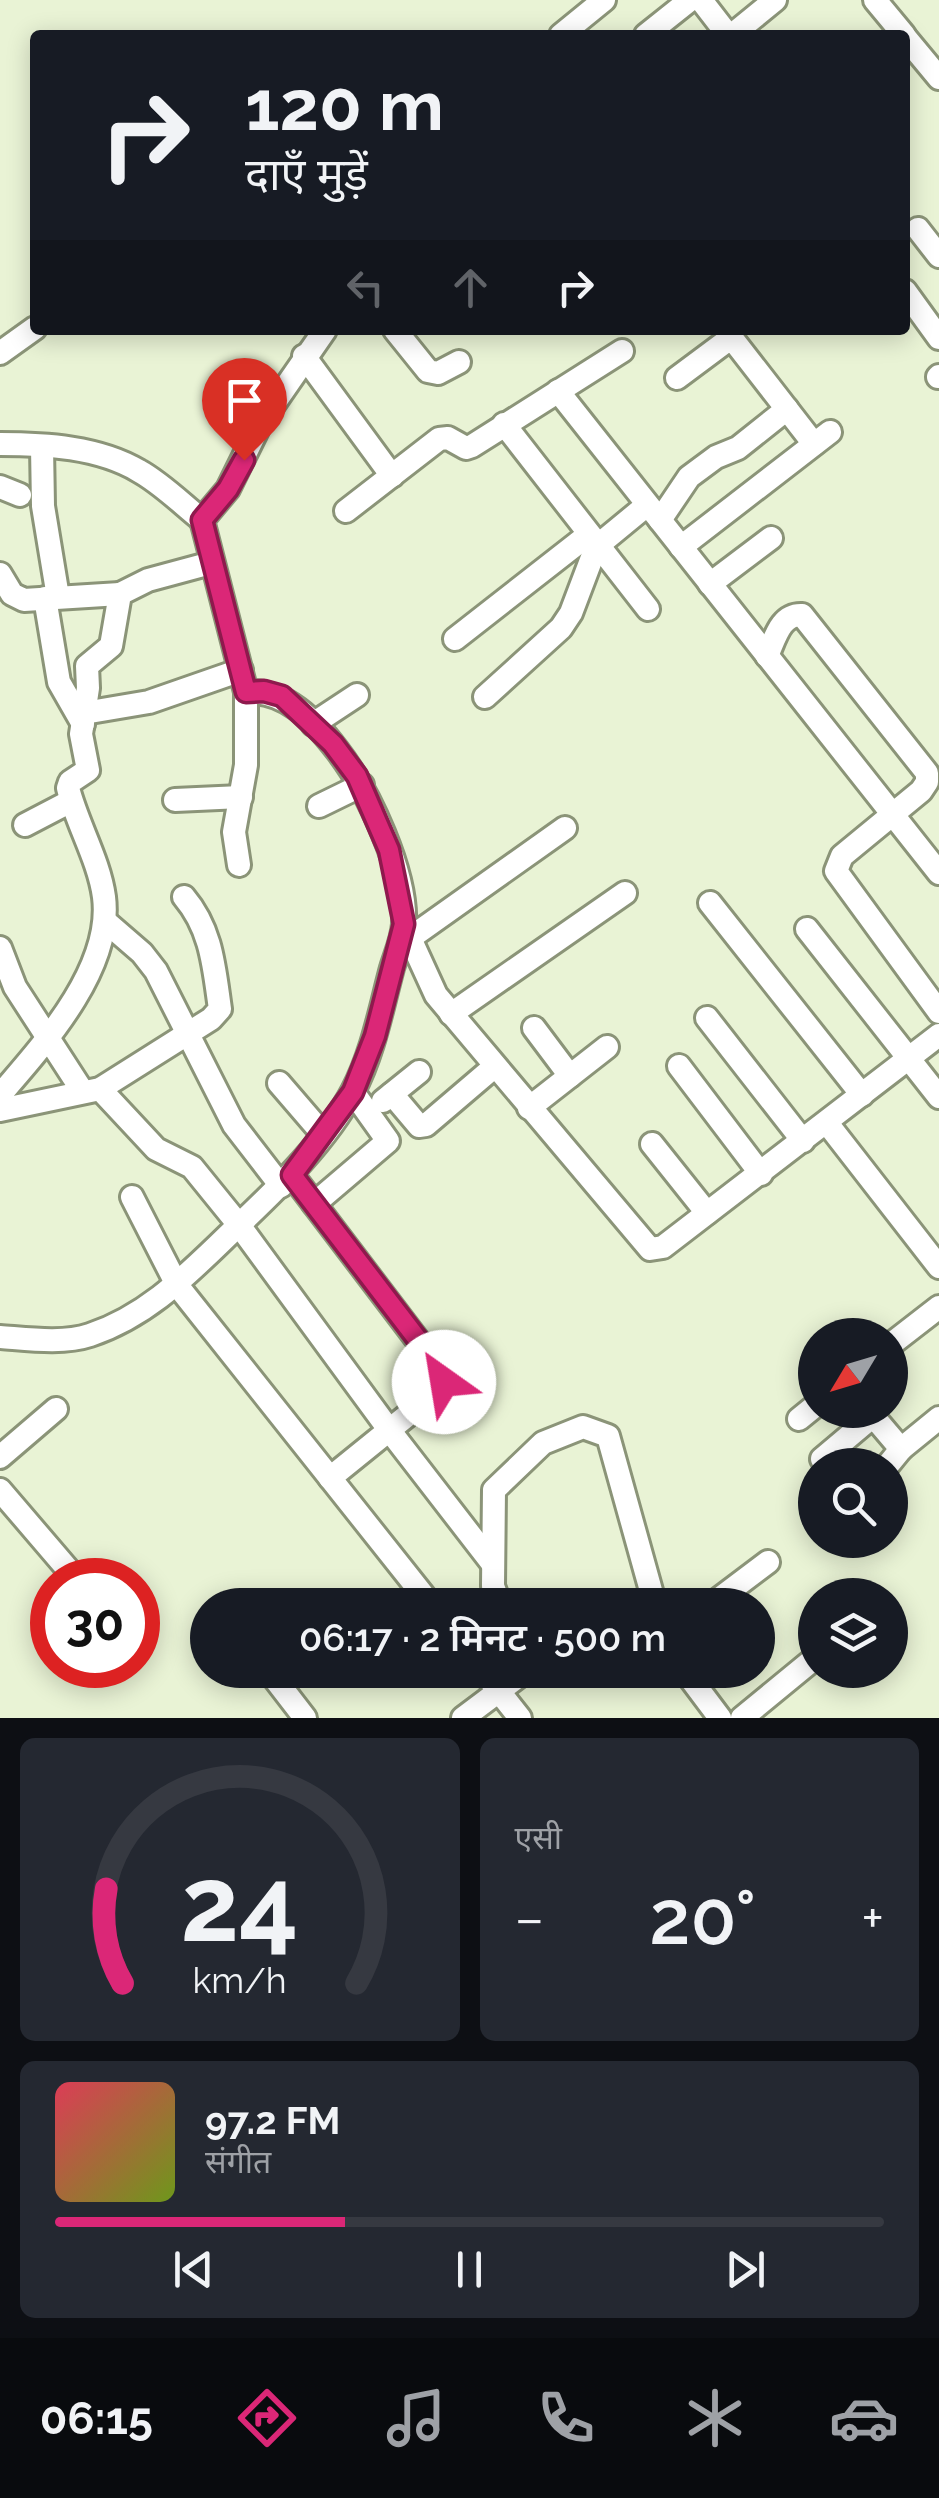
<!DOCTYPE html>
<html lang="hi">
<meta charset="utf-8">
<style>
body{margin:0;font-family:Raleway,"Noto Sans Devanagari",sans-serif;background:#242831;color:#f1f3f6;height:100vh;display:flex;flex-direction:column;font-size:38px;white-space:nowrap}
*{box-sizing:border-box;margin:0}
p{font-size:32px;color:#9ea1a6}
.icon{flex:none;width:55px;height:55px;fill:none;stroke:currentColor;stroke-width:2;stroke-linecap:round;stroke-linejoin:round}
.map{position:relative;height:1718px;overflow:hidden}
.panel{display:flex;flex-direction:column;gap:20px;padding:20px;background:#0d0f14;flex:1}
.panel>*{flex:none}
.hud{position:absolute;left:30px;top:30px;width:880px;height:305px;border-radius:10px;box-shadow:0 5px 25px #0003;background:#171b24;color:#f1f3f6;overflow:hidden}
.needle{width:65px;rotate:232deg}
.tools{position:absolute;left:798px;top:1318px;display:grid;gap:20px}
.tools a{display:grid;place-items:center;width:110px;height:110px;border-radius:50%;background:#171b24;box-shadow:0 5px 25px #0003;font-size:50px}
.speed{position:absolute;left:30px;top:1558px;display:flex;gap:20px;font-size:50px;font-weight:700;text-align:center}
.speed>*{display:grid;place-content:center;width:130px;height:130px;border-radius:50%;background:#171b24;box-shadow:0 5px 25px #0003;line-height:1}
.speed .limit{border:15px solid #d22;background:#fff;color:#111}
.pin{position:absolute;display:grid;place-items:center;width:85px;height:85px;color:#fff;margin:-102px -42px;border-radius:50% 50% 50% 0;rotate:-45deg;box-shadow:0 0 10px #0007}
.pin .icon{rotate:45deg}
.me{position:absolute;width:110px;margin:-55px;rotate:328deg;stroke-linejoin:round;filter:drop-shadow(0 0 8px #0008)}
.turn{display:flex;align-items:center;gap:35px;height:210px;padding:0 50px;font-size:45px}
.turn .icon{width:130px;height:130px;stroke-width:2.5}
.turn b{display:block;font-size:70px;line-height:85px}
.lanes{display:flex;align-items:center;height:95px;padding:0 50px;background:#0003;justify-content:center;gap:50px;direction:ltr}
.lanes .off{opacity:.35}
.big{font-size:75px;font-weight:600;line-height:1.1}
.panel .card{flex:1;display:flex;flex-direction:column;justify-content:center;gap:15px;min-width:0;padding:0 35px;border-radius:15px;background:#242831}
.panel .dial{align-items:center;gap:0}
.dial svg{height:260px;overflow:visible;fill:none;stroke:#363941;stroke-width:7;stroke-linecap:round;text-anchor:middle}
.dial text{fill:#f1f3f6;stroke:none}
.song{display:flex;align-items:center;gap:30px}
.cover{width:120px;height:120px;border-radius:15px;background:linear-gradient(135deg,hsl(350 70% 55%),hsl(80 70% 35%))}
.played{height:10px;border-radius:5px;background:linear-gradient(90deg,#db2777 35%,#363941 35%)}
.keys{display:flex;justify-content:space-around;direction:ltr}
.heat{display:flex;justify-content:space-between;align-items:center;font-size:55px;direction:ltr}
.panel .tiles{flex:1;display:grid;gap:20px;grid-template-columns:1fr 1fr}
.card:last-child{grid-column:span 2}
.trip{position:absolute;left:190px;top:1588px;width:585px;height:100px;border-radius:50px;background:#171b24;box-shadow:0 5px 25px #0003;font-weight:600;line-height:100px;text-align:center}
.tab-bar{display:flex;height:160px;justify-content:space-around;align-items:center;background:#090b0e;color:#9ea1a6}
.tab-bar .icon{width:70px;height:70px}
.tab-bar .active{color:#db2777}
.tab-bar b{font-size:45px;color:#f1f3f6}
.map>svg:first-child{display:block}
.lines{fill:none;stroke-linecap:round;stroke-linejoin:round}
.minor-casing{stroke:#8b9478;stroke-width:28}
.minor{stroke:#fff;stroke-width:22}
.route-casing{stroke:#8e194d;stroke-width:25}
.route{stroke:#db2777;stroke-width:18}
</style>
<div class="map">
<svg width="939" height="1718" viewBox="0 0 939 1718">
<rect width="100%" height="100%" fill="#e9f3d5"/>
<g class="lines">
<defs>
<g id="minor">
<path d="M701 0 728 35"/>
<path d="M875 0 904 35"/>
<path d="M561 35 604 0"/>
<path d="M646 35 690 0"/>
<path d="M732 35 775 0"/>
<path d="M905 37 939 78"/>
<path d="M918 229 939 256"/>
<path d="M905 291 939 338"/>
<path d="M395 330 428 371 438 373 459 362"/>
<path d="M0 353 35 328"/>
<path d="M304 356 392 476"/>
<path d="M938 377 939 376"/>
<path d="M677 378 728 340 734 341 814 444"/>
<path d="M558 391 939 873"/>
<path d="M504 424 648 609"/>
<path d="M0 444C45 444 99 447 139 471 161 483 182 504 202 520"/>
<path d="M42 447 43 506 58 597"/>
<path d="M0 487 20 495"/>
<path d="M346 511 439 439 448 438 466 448 472 446 622 351"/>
<path d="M660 520 689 477 716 457 738 448 787 409"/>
<path d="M681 547 830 432"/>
<path d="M0 574 12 594 24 600 120 594"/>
<path d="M710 584 771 538"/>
<path d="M45 598 59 682 83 724"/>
<path d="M455 639 588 535"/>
<path d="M767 656C775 639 780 614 802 615L927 773V782L921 791 842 856 836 871 939 1012"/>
<path d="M485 697 561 628 571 613 596 547 647 505"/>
<path d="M84 713 149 702 241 670"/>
<path d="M313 724 357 695"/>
<path d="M175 800 241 797"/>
<path d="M319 806 362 785"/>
<path d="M25 825 71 801"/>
<path d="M239 865 234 832 246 765V692L202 520 228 489 260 424 325 330"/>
<path d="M710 903 862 1095"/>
<path d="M105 921 142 953 156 971 234 1125 281 1186"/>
<path d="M404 925 436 995 650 1249 663 1247 939 1035"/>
<path d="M807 929 939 1097"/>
<path d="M410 938 565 828"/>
<path d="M0 948 15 987 83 1092"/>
<path d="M451 1014 625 893"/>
<path d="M707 1018 803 1141"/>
<path d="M534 1028 570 1076"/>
<path d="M679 1066 761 1174"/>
<path d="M279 1083 322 1133"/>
<path d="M100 1089 156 1149 192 1167 239 1225 390 1431 492 1563"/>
<path d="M392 1094 419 1126 426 1125 494 1067"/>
<path d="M0 1095C44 1044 113 968 104 897 99 860 77 824 68 788L70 782 88 770 81 734 88 688 87 666 111 646 120 594 148 580 211 563"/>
<path d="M383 1101 419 1072"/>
<path d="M529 1108 607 1047"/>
<path d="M0 1110 100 1089 211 1019 220 1009C214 968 212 930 184 897"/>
<path d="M827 1123 939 1267"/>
<path d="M652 1144 707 1213"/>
<path d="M292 1175 444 1375 440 1389 330 1478"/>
<path d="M132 1197 177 1285 431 1605"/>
<path d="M314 1204 388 1141 353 1092"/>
<path d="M0 1337C28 1339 63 1344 90 1335 153 1314 194 1267 241 1223 280 1186 327 1140 353 1091 373 1053 381 1009 392 968 396 955 403 939 404 924 407 873 368 790 337 750 314 720 286 690 246 692"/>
<path d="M890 1345 939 1307"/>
<path d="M799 1419 815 1406"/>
<path d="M0 1457 56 1409"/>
<path d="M822 1459 873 1416 901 1449"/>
<path d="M888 1465 901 1449 939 1418"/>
<path d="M0 1490 77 1580"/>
<path d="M500 1605 493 1586 494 1490 543 1443 583 1427 608 1436 655 1605"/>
<path d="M711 1605 768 1562"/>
<path d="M268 1670 305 1718"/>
<path d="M482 1670 520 1718"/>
<path d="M684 1670 720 1718"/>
<path d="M463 1718 527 1670"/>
<path d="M742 1718 815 1658"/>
</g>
</defs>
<!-- minor casing -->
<use href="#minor" class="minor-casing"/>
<!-- minor -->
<use href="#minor" class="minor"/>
</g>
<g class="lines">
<defs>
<path id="route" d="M244 460 228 489 202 520 246 692 264 691 282 696 333 744 357 776 389 850 404 924 375 1036 353 1092 292 1175 441 1370 444 1382"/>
</defs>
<!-- route casing -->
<use href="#route" class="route-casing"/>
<!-- route -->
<use href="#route" class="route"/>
</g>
</svg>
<div class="tools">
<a><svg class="needle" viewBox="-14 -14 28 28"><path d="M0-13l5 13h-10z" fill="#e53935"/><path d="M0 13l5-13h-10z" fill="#9ea1a6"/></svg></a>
<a><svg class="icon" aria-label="search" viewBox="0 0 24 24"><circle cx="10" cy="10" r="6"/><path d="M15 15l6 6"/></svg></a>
<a><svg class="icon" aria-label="layers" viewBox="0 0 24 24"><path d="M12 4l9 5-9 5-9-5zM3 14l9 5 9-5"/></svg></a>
</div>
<div class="speed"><div class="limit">30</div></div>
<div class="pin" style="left:244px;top:460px;background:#d93025"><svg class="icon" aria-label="arrive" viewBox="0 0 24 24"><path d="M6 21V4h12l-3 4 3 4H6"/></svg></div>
<svg class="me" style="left:444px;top:1382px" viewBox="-20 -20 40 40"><circle r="19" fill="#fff"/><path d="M0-13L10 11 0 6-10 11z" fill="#db2777"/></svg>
<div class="trip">06:17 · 2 मिनट · 500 m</div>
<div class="hud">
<div class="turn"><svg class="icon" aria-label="right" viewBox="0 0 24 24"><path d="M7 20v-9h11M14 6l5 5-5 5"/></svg><div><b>120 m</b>दाएँ मुड़ें</div></div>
<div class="lanes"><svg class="icon off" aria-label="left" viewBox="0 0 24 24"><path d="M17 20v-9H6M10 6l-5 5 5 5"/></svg><svg class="icon off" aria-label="ahead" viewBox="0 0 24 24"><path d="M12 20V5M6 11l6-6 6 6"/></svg><svg class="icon" aria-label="right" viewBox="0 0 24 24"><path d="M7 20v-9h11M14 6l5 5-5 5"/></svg></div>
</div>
</div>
<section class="panel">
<div class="tiles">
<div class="card dial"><svg viewBox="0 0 100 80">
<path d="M14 69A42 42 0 1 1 86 69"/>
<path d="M14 69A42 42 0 0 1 9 40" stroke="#db2777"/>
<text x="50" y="56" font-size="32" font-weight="700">24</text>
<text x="50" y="72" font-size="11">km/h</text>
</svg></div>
<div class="card"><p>एसी</p>
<div class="heat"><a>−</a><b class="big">20°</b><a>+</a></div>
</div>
<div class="card">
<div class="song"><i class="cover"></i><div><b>97.2 FM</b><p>संगीत</p></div></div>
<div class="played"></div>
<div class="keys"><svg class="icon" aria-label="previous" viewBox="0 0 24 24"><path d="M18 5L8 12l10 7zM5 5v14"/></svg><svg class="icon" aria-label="pause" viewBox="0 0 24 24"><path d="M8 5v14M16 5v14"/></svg><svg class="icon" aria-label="next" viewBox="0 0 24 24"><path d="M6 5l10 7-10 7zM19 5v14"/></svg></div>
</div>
</div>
</section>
<nav class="tab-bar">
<b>06:15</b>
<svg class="icon active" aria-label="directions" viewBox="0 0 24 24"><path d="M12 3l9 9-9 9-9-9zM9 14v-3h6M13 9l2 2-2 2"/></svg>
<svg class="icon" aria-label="music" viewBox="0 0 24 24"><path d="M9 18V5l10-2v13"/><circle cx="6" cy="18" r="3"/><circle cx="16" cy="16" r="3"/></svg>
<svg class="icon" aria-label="phone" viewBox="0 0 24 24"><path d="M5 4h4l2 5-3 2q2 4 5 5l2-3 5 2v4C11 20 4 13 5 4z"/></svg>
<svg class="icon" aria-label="climate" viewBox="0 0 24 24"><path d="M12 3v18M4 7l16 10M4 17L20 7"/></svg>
<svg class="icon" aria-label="car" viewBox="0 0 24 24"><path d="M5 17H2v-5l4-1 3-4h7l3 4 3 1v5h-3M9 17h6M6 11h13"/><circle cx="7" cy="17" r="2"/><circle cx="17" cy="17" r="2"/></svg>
</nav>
